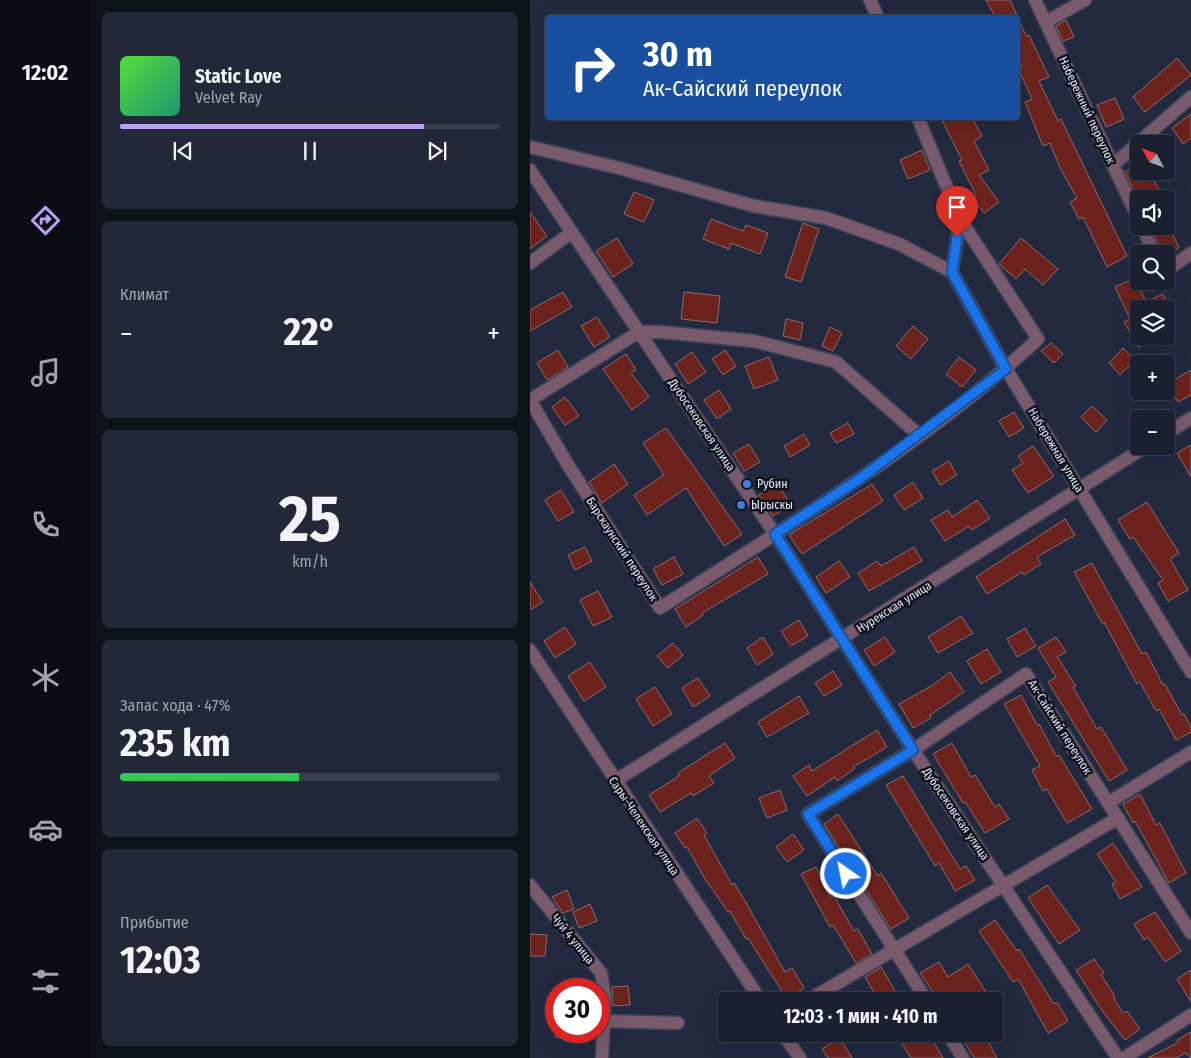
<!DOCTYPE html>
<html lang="ru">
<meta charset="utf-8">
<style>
body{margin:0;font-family:"Fira Sans Condensed",sans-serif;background:#232838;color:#f1f3f6;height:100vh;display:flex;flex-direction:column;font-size:19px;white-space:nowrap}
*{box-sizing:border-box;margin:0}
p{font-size:16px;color:#9fa3ab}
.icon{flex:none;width:28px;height:28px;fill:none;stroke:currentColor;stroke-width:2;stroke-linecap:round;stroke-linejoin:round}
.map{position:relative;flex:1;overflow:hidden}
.side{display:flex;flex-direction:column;gap:12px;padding:12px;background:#0e121a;width:440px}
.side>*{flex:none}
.guide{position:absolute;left:15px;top:15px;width:475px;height:105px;border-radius:5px;box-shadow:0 5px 20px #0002,0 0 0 1px #383e4c;background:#1a4fa0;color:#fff;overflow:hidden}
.needle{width:32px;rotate:311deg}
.tools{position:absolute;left:600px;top:135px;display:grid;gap:10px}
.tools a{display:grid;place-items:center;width:45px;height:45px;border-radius:5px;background:#1a2030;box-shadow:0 5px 20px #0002,0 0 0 1px #383e4c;font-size:25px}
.speed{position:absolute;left:15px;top:978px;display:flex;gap:10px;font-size:25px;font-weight:700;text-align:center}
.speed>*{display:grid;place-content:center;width:65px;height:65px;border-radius:50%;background:#1a2030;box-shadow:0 5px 20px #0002,0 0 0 1px #383e4c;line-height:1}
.speed .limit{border:8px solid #d22;background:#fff;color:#111}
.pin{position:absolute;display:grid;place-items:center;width:42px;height:42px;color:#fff;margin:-51px -21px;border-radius:50% 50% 50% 0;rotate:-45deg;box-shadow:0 0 5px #0007}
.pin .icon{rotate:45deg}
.me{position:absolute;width:55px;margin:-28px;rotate:327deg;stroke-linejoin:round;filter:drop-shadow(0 0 4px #0008)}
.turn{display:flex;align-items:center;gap:18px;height:105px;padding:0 15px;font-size:22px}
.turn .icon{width:65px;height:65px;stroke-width:2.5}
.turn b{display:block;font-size:35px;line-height:42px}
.big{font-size:38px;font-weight:700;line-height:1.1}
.side .tile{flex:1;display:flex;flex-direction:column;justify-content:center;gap:8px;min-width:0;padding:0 18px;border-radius:8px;background:#232838}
.side .dial{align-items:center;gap:0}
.dial b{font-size:65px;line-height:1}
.song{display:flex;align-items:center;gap:15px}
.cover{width:60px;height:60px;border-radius:8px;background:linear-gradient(135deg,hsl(110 70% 55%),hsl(160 70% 35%))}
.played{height:5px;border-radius:2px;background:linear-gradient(90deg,#bca0f2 80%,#383e4c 80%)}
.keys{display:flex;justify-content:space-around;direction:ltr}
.heat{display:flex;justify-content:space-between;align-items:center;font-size:28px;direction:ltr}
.charge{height:8px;border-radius:4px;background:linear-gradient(90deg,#34c759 47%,#383e4c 0)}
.trip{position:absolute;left:188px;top:992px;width:285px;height:50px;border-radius:5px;background:#1a2030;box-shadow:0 5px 20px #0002,0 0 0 1px #383e4c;font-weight:700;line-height:50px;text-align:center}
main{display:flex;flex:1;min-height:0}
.dock{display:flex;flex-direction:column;width:90px;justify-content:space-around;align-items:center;background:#0a0d13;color:#9fa3ab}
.dock .icon{width:35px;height:35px}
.dock .selected{color:#bca0f2}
.dock b{font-size:22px;color:#f1f3f6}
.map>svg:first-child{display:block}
.building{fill:#6c231e;stroke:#8c6c68}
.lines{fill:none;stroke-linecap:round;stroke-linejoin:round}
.minor-casing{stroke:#3e455a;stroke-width:15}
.minor{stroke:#785a6c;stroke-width:12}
.route-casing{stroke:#114b97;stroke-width:12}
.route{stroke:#1a73e8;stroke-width:9}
.shop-dot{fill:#3f7fe0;stroke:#10131d;stroke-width:2}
.labels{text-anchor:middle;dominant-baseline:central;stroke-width:5;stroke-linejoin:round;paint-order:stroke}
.street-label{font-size:12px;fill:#e4e9f8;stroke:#10131d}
.poi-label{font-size:12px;fill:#e4e9f8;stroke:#10131d;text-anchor:start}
</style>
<main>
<nav class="dock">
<b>12:02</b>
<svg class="icon selected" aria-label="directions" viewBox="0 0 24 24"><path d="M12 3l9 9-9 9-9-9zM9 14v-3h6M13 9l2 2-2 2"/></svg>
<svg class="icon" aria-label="music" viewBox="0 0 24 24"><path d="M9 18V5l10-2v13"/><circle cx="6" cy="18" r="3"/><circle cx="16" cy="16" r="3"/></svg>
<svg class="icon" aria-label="phone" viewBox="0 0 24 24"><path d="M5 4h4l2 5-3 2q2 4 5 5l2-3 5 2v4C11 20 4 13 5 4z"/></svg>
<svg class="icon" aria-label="climate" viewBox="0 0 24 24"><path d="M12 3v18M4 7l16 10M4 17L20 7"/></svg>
<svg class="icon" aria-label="car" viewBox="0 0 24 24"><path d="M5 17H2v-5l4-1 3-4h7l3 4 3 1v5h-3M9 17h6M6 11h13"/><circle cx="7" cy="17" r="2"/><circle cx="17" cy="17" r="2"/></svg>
<svg class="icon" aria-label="filters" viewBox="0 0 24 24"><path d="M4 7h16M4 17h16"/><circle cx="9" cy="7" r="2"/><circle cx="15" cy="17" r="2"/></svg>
</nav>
<section class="side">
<div class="tile">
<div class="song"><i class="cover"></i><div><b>Static Love</b><p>Velvet Ray</p></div></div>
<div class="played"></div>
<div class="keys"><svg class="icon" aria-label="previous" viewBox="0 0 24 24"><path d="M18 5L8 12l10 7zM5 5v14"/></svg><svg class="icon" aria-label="pause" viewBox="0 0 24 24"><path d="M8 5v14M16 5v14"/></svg><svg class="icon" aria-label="next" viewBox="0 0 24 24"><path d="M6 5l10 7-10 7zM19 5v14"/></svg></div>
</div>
<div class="tile"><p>Климат</p>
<div class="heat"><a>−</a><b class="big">22°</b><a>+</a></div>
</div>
<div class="tile dial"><b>25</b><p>km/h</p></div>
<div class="tile"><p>Запас хода · 47%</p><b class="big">235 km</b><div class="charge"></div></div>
<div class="tile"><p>Прибытие</p><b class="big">12:03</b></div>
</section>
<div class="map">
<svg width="661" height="1058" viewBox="0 0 661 1058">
<rect width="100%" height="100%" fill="#232a40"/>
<!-- building -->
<g class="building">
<path d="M456 0H480L496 36 499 35 519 77 509 81 528 121 531 119 597 256 577 267 553 217 549 219 540 202 547 198 530 168 520 143 513 146 495 102 502 99 489 70 492 68 488 58V18H466Z"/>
<path d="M536 20 544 37 533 41 526 26Z"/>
<path d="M647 58 661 75 615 112 603 97Z"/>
<path d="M585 98 594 119 576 127 567 105Z"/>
<path d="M661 114V138L653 144 642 128Z"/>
<path d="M411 118H442L452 136 444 141 459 170 449 175 469 202 454 213 443 198 446 195 429 161 432 160Z"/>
<path d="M392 150 400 170 378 179 370 160Z"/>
<path d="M609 163V171H618L635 199H608L595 172Z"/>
<path d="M104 192 124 200 114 222 94 214Z"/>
<path d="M0 212 17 236 0 249Z"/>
<path d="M181 219 213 231 216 225 238 233 230 254 201 243 199 249 173 239Z"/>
<path d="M273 223 289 229 271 282 255 277Z"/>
<path d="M640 228 649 248 638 254H632L625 235Z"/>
<path d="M87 238 103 264 83 277 66 251Z"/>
<path d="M491 238 528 269 513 285 495 269 486 279 469 264Z"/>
<path d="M605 278 616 302 633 294 640 309H609V348L594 322 600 319 585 287Z"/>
<path d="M33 292 42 307 0 331V310Z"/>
<path d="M154 292 190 296 187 323 151 319Z"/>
<path d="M67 317 80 337 64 347 51 326Z"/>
<path d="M256 319 273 323 270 340 253 336Z"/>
<path d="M383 326 398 339 381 359 366 346Z"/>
<path d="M300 327 312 333 303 351 292 346Z"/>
<path d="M521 343 533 354 524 363 511 351Z"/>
<path d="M593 348 605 360 590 375 579 363Z"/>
<path d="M28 350 38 367 17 380 7 363Z"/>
<path d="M195 350 206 366 193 375 182 359Z"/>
<path d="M162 352 176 372 158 384 145 364Z"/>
<path d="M96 354 106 370 101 373 119 397 102 410 73 369Z"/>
<path d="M239 357 248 380 224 389 215 366Z"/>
<path d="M429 357 446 370 432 387 416 374Z"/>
<path d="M661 370V395L648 402 637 384Z"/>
<path d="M189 390 201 409 187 419 174 400Z"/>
<path d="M35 397 49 416 35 425 22 407Z"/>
<path d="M562 406 577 420 566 432 551 417Z"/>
<path d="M484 412 494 428 479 437 469 421Z"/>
<path d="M318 423 324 434 306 443 300 433Z"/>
<path d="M136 428 212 534 194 546 156 488 117 515 104 495 134 475 113 443Z"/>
<path d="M274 434 280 445 260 457 254 446Z"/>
<path d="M219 444 230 462 214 471 203 453Z"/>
<path d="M661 445V477L647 453Z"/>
<path d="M503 446 524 476 498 493 482 470 493 463 488 456Z"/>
<path d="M419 461 427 475 410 485 402 471Z"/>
<path d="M84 464 98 484 72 503 59 482Z"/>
<path d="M383 482 393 498 374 510 364 495Z"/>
<path d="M247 483 261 505 243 516 229 495Z"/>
<path d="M342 484 353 501 272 554 259 535Z"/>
<path d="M31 490 44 512 28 521 15 500Z"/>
<path d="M447 500 460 518 442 530 439 526 415 541 401 520 418 510 422 517Z"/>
<path d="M617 502 649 553 640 559 658 590 638 601 628 583 633 580 603 537 600 539 588 520Z"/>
<path d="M535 519 545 535 507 557 511 564 494 575 492 572 457 594 446 577Z"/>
<path d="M55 547 62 561 45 570 38 555Z"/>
<path d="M384 547 392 561 339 591 328 573 347 561 351 566Z"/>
<path d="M144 557 153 574 132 585 123 569Z"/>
<path d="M228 557 238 574 172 613 173 615 156 627 145 609Z"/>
<path d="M309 561 320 577 296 593 286 577Z"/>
<path d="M562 563 612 654 616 652 633 685 635 684 652 715 654 714 661 727V732L646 740 629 709 626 711 610 682 607 684 574 622 572 623 544 572Z"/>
<path d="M0 582 13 602 0 610Z"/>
<path d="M68 591 82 617 63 626 50 600Z"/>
<path d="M431 616 443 633 408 653 398 637Z"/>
<path d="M269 620 278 636 261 646 251 631Z"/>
<path d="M35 627 46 644 25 658 14 641Z"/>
<path d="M495 628 506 646 487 657 477 639Z"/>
<path d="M233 637 243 654 227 665 217 648Z"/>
<path d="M355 637 365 652 344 666 334 650Z"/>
<path d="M526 637 536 652 527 657 546 686 543 687 567 729 571 727 597 770 579 781 518 682 526 677 508 648Z"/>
<path d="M143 643 153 655 138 668 127 656Z"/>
<path d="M457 649 471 672 451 684 437 661Z"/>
<path d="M60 662 76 687 54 701 38 676Z"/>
<path d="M303 671 312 685 294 696 285 683Z"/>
<path d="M420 672 434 692 400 715 401 718 383 728 369 704 403 685Z"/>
<path d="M168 678 180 696 163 707 152 688Z"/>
<path d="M125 687 142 714 123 726 106 699Z"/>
<path d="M491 695 507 725 509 724 526 756 529 755 562 809 537 823 517 789 513 791 502 770 510 766 474 704Z"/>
<path d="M269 696 279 713 237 737 228 722Z"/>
<path d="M347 730 357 747 323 767 324 769 307 781 305 777 277 796 263 776 279 765 282 771Z"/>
<path d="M195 743 205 758 179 776 184 783 163 796 161 793 130 812 119 795 149 776 148 773Z"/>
<path d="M422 743 441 777 445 775 465 807 469 804 479 819 455 833 435 802 433 803 403 754Z"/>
<path d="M373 776 430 869 436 866 445 880 425 891 409 863 405 866 356 785Z"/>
<path d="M250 790 257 810 237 818 229 798Z"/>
<path d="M610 794 626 825 630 823 656 873 639 883 605 821 603 823 593 804Z"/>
<path d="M308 814 348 876 351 873 379 918 361 929 294 824Z"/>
<path d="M167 818 177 833 174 835 202 885 204 883 215 901 255 972 262 968 274 988 257 999 218 938 216 939 200 911 198 912 175 879 157 847 155 848 145 833Z"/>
<path d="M263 834 274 850 257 862 246 847Z"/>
<path d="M583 843 612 887 590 899 582 884 586 882 567 854Z"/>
<path d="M286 867 301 898 304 896 324 931 328 929 342 954 326 963 303 925 300 927 271 874Z"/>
<path d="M517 885 550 930 529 944 498 898Z"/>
<path d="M37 890 44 909 33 913 22 897Z"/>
<path d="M60 904 67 921 49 928 43 912Z"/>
<path d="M625 912 651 951 635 962 618 937 614 940 604 924Z"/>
<path d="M465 920 487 951 489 949 524 1004 527 1002 538 1021 518 1033 488 979 483 982 449 931Z"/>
<path d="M0 934 17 935 15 956H0Z"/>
<path d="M564 959 574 973 571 975 585 996 583 997 593 1013 597 1011 610 1029 595 1040 573 1012 546 970Z"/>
<path d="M409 962 418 977 438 964 462 1001H409L390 973Z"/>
<path d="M351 967 371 1001H349L335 977Z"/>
<path d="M661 970V1002L647 979Z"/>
<path d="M98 986 100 1005 83 1006 82 987Z"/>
<path d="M25 1031H60L57 1043 25 1037Z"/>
<path d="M661 1032V1058L655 1053 646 1058H618L649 1042 647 1040Z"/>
<path d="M381 1034H399L413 1058H381L370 1040Z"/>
<path d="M430 1034H454L467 1058H444Z"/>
<path d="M310 1038 322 1058H298L292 1049Z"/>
</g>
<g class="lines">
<defs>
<g id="minor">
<path d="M340 0 348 18"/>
<path d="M505 0 609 220"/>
<path d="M516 22 555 0"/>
<path d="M0 147 89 168 224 206 296 218 369 244 422 272"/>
<path d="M583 165 661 97"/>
<path d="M0 170 245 534 383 750 588 1058"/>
<path d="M430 219 422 272 476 369 661 672"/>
<path d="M612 226 624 254"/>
<path d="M0 263 42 232"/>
<path d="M636 271 661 253"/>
<path d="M0 400 38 465 130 608C260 524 395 444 508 339L430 219 388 118"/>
<path d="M0 400 109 332H131L224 341 306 362 389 435"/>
<path d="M636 434 661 418"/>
<path d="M0 650 231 1001"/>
<path d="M85 781 617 446"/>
<path d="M578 803 661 752"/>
<path d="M0 885 71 973 75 998 72 1058"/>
<path d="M277 1001 588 818"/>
<path d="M397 1001 278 814 383 750 496 674 661 933"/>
<path d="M74 1021 148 1023"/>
<path d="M253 1034 270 1058"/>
<path d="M418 1034 433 1058"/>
<path d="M594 1058 661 1015"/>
</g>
</defs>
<!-- minor casing -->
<use href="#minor" class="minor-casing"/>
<!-- minor -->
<use href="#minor" class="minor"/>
</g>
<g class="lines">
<defs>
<path id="route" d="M316 874 278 814 383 750 245 534 328 480 476 369 422 272 427 237"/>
</defs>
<!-- route casing -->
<use href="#route" class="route-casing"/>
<!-- route -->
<use href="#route" class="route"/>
</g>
<!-- markers -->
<g class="shop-dot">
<circle cx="217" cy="484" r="5"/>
<circle cx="211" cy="505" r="5"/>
</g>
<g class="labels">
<!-- street labels -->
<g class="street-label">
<text transform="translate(557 110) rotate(65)">Набережный переулок</text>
<text transform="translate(172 425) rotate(56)">Дубосековская улица</text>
<text transform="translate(526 450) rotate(59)">Набережная улица</text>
<text transform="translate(92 549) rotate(57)">Барскаунский переулок</text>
<text transform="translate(364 607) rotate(-32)">Нурекская улица</text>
<text transform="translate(530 727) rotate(58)">Ак-Сайский переулок</text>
<text transform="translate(426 814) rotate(56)">Дубосековская улица</text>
<text transform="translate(114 826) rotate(56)">Сары-Челекская улица</text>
<text transform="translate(43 939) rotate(51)">Чуй 4 улица</text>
</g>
<!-- poi labels -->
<g class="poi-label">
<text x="227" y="484">Рубин</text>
<text x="221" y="505">Ырыскы</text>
</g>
</g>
</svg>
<div class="tools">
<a><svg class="needle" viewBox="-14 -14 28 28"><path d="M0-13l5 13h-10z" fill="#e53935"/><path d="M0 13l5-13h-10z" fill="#9fa3ab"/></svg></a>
<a><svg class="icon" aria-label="sound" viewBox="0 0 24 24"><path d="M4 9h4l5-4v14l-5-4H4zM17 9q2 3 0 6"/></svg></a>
<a><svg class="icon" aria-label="search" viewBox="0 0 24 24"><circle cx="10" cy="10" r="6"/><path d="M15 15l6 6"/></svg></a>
<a><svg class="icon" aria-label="layers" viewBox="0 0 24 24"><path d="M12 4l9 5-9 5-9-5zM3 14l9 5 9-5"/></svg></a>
<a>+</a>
<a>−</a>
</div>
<div class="speed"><div class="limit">30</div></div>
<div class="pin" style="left:427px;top:237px;background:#d93025"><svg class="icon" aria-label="arrive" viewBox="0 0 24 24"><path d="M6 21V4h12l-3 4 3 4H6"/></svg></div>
<svg class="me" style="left:316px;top:874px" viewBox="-20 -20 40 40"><circle r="17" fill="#1a73e8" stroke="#fff" stroke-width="3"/><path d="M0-11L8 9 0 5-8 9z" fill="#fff"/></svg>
<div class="trip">12:03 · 1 мин · 410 m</div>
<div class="guide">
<div class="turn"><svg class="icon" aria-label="right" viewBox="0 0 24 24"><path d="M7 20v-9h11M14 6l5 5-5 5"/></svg><div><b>30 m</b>Ак-Сайский переулок</div></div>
</div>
</div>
</main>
